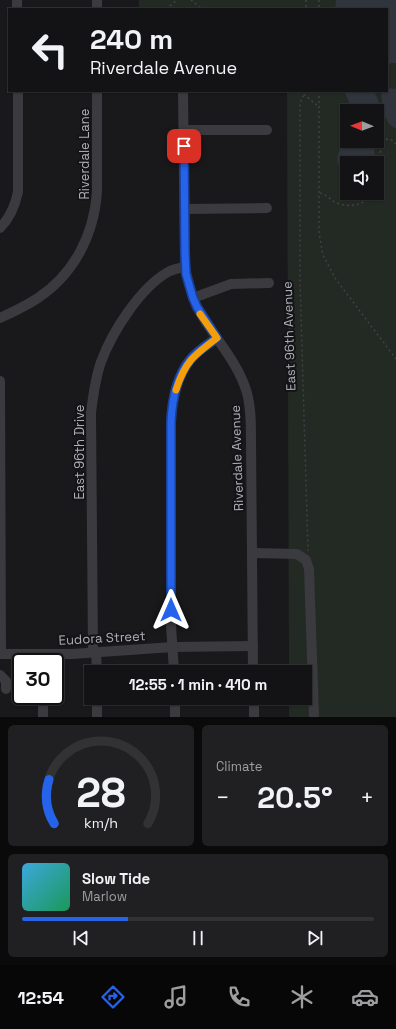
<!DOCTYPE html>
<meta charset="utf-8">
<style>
body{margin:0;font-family:"Space Grotesk",sans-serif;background:#202022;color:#f1f3f6;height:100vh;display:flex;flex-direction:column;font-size:15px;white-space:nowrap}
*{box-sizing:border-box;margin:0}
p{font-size:13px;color:#9d9ea0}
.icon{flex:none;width:22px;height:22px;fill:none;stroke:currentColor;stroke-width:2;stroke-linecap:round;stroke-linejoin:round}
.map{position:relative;height:717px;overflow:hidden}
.panel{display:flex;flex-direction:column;gap:8px;padding:8px;background:#0a0a0b;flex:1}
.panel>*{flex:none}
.hud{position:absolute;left:8px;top:8px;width:380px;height:84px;border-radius:0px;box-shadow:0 1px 3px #0004,0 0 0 1px #323234;background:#131214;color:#f1f3f6;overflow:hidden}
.needle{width:26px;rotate:271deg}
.fabs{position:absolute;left:340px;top:104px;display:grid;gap:8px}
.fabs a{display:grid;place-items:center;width:44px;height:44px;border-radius:0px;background:#131214;box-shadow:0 1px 3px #0004,0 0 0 1px #323234;font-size:20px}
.speed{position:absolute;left:12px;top:653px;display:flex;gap:8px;font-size:20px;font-weight:700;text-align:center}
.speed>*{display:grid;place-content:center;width:52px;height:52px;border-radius:50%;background:#131214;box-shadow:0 1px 3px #0004,0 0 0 1px #323234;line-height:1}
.speed .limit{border:2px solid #111;border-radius:6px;background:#fff;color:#111}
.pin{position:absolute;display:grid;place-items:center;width:34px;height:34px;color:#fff;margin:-17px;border-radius:8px;box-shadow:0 2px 6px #0006}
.me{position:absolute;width:44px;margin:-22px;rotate:0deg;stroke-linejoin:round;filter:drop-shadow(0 0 3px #0008)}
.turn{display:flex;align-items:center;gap:14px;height:84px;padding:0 16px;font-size:18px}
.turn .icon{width:52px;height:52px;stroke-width:2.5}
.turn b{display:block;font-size:28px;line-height:34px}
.big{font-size:30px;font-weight:700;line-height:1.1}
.panel .card{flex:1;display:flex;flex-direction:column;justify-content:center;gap:6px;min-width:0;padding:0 14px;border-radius:6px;background:#202022}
.panel .dial{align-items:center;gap:0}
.dial svg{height:104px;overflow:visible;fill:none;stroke:#323234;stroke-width:7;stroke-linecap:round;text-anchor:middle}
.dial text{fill:#f1f3f6;stroke:none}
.song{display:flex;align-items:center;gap:12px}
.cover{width:48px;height:48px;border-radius:6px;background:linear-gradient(135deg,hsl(200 70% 55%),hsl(150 70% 35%))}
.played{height:4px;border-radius:2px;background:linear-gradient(90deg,#2563eb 30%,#323234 30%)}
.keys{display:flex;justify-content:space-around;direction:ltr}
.heat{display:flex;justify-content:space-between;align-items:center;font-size:22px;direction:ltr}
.panel .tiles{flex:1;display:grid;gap:8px;grid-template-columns:1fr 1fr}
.card:last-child{grid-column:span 2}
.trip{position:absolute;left:84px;top:665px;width:228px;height:40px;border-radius:0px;background:#131214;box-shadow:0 1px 3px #0004,0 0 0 1px #323234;font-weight:700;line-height:40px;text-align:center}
.menu{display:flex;height:64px;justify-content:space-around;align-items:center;background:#080708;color:#9d9ea0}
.menu .icon{width:28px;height:28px}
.menu .on{color:#2563eb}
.menu b{font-size:18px;color:#f1f3f6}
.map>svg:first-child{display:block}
.green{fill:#232a24;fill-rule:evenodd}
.water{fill:#30353d}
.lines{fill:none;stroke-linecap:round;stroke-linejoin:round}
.path{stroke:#404146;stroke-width:1.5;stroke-dasharray:2 3;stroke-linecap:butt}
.minor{stroke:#3a3a3f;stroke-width:10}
.route-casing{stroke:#184099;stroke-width:10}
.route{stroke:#2563eb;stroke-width:7}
.slow{stroke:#f59e0b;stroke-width:7}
.labels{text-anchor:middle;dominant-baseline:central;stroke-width:4;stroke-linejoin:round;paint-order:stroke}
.street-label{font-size:13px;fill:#acaeb8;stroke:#141315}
</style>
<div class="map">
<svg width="396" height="717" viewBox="0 0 396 717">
<rect width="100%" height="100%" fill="#19181a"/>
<!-- green -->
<path class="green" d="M139 0H396V717H289V698H305V672H289L287 91H387V9H139ZM347 111H377V141H347ZM347 163H377V193H347Z"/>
<!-- water -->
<g class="water">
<path d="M336 0H396V63H391L387 67V9H335Z"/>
<path d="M387 88 396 89V129L389 124 386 118H382L377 134V111H352L348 99 344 91H374L379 102 377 109H383L381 96 382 91H387Z"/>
<path d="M347 132V141H375C372 148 376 155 375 163H347V193H354L347 195 344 191 346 189 343 182 339 181 342 173 337 161 338 154Z"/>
</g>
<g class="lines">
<!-- path -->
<g class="path">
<path d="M191 0 202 9"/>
<path d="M306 0V9"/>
<path d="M319 0V9"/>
<path d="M166 9 177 0"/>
<path d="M300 91 319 107"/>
<path d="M306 91 300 103V279L308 551"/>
<path d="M319 91V233L323 255 335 278 396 359"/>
<path d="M377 187C379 179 381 172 382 165 382 157 377 146 385 140 390 137 393 141 396 144"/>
<path d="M320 193C325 194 329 198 333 201 347 209 364 206 374 193"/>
</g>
<!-- minor -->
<g class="minor">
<path d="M17 0V9"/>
<path d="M97 9V0"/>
<path d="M183 91 185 267C188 281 191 295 197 307 212 336 238 361 247 393 251 408 251 424 251 440L253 672"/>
<path d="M184 130H267"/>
<path d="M185 209 267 208"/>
<path d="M0 228C10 218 15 206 18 192V91"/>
<path d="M193 298 231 284 269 283"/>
<path d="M0 318C13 312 26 306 38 298 74 274 94 235 97 192V91"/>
<path d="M0 381 1 654"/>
<path d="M252 553 297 554 306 560 309 569 314 717"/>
<path d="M93 652 91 413C93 396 95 379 101 362 112 332 140 288 168 272 173 269 179 268 185 267"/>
<path d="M96 652 97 672"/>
<path d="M0 654H72L173 647 253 646"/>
<path d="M174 672 171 625V422C172 401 176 378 190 360 197 351 207 345 217 338"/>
<path d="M0 675 6 681V689"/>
<path d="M97 698V717"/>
<path d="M175 698V717"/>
<path d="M254 698V717"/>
<path d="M43 717V696"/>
</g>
</g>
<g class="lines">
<defs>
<path id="route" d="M171 610V422C172 401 176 377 190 360 197 351 207 345 217 338L197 307 193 298 186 274 185 252 184 146"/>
</defs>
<!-- route casing -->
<use href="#route" class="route-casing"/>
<!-- route -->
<use href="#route" class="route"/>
<!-- slow -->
<path class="slow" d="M176 390C185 362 193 356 217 338L200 314"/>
</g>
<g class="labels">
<!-- street labels -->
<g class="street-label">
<text transform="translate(84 154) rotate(-90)">Riverdale Lane</text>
<text transform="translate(289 336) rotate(-92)">East 96th Avenue</text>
<text transform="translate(79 452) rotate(-90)">East 96th Drive</text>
<text transform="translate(237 458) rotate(-92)">Riverdale Avenue</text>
<text transform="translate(102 638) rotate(-3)">Eudora Street</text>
</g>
</g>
</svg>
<div class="fabs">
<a><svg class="needle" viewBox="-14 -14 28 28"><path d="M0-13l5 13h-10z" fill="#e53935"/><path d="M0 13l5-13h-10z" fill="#9d9ea0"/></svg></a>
<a><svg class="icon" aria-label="sound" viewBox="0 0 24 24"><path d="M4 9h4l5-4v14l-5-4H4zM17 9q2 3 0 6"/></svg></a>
</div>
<div class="speed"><div class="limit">30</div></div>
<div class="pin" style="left:184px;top:146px;background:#d93025"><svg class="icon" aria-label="arrive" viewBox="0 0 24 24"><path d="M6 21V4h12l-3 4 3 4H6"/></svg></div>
<svg class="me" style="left:171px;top:610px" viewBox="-20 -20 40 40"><path d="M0-17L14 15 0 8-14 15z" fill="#2563eb" stroke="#fff" stroke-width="4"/></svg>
<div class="trip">12:55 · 1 min · 410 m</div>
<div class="hud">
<div class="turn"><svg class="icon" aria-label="left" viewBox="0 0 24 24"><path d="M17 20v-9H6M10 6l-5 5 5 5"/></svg><div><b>240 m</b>Riverdale Avenue</div></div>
</div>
</div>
<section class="panel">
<div class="tiles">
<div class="card dial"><svg viewBox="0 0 100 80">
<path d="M14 69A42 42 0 1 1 86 69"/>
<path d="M14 69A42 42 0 0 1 10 35" stroke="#2563eb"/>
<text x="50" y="56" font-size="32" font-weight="700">28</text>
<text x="50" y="72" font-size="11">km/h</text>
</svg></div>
<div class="card"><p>Climate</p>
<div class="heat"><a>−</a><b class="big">20.5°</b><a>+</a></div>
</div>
<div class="card">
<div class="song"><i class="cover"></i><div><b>Slow Tide</b><p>Marlow</p></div></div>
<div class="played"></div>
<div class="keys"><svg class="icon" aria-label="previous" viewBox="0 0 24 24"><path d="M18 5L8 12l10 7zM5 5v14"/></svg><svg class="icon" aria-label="pause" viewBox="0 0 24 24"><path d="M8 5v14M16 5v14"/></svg><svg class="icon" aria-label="next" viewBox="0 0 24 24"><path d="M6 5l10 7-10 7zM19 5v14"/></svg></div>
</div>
</div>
</section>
<nav class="menu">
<b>12:54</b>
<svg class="icon on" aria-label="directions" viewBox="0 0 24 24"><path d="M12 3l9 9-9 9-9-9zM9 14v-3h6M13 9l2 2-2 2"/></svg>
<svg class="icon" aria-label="music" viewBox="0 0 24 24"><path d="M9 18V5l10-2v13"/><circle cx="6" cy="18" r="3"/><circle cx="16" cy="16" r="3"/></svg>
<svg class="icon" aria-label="phone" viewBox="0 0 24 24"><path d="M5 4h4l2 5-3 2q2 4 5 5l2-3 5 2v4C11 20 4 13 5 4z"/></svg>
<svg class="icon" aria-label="climate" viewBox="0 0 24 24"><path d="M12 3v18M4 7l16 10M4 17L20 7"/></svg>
<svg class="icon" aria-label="car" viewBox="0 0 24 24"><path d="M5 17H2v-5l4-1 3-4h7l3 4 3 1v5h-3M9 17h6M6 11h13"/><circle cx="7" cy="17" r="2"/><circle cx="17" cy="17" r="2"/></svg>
</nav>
